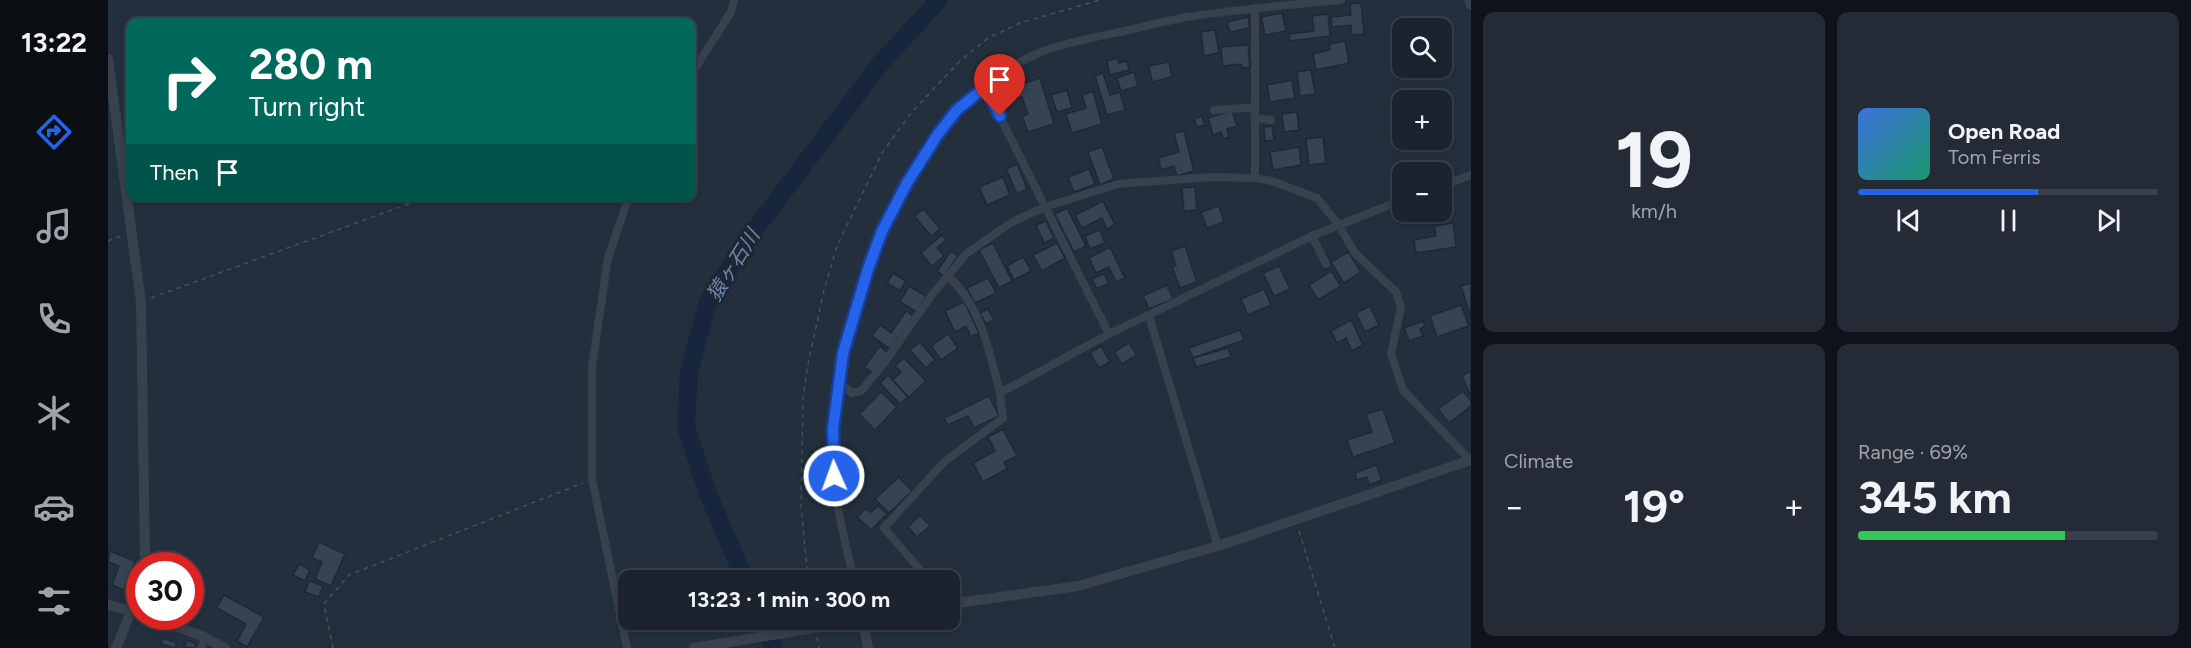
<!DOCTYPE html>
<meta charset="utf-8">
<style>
body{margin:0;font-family:Figtree,"Noto Sans JP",sans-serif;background:#242b36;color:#f1f3f6;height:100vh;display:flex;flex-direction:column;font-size:22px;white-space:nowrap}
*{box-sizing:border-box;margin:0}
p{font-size:20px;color:#a0a4aa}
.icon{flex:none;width:33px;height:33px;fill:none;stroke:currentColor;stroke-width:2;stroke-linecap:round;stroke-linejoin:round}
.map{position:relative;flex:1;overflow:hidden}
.side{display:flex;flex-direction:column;gap:12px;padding:12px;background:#0f1319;width:720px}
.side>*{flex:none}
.banner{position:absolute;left:18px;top:18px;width:570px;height:183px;border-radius:12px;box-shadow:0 3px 9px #0003,0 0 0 2px #39404a;background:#00695c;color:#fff;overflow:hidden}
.controls{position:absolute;left:1284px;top:18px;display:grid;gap:12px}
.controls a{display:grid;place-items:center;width:60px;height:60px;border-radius:12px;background:#1b232e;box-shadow:0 3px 9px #0003,0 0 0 2px #39404a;font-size:30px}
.speed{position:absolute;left:18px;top:552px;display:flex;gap:12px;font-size:30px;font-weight:700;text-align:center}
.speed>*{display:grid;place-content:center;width:78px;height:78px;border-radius:50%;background:#1b232e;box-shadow:0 3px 9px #0003,0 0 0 2px #39404a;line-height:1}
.speed .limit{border:9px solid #d22;background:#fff;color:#111}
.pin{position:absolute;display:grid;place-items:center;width:51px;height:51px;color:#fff;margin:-62px -26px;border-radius:50% 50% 50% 0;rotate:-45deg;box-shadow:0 0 6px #0007}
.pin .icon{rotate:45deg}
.me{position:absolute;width:66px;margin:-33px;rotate:358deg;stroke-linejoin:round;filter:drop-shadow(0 0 4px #0008)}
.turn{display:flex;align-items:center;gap:21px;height:126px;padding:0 24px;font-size:27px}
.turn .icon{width:78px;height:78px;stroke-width:2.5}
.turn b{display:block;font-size:42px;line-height:51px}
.then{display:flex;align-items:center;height:57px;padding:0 24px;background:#0003;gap:12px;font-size:22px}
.big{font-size:45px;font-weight:700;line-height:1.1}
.side .card{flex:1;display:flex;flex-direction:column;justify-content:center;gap:9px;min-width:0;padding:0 21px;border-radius:12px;background:#242b36}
.side .dial{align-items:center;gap:0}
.dial b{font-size:78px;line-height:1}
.song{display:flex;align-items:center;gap:18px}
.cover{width:72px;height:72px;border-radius:9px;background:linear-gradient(135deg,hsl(220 70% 55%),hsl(160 70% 35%))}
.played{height:6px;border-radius:3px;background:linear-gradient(90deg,#2563eb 60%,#39404a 60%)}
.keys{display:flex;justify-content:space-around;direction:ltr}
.heat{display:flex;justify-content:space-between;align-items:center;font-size:33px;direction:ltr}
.charge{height:9px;border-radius:4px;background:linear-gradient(90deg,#34c759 69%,#39404a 0)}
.side .tiles{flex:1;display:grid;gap:12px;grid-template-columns:repeat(2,1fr)}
.trip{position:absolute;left:510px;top:570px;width:342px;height:60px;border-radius:12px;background:#1b232e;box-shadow:0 3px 9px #0003,0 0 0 2px #39404a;font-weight:700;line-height:60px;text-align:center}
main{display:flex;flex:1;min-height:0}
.menu{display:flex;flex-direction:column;width:108px;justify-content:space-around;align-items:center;background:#0b0e12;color:#a0a4aa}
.menu .icon{width:42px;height:42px}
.menu .current{color:#2563eb}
.menu b{font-size:27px;color:#f1f3f6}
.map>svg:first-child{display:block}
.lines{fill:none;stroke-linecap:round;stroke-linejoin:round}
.river{stroke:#17263c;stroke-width:18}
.building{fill:#364354;stroke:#1f2835;stroke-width:1.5}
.path{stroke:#3f5557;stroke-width:1.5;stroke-dasharray:4.5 4.5;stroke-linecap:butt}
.minor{stroke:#38414e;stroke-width:8}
.tertiary{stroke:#38414e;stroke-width:10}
.route-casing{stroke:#184099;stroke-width:15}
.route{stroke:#2563eb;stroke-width:10}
.labels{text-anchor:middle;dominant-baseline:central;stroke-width:6;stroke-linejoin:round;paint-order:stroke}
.water-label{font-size:20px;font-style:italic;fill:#6d86a8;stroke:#1d2633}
</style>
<main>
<nav class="menu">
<b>13:22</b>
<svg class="icon current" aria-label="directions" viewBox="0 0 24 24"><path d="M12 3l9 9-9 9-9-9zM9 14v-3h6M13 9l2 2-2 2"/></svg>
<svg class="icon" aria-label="music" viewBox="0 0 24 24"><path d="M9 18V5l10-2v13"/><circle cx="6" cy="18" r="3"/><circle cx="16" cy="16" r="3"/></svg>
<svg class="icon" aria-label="phone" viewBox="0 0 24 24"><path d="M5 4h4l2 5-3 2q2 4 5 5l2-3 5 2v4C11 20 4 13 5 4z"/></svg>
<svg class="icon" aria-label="climate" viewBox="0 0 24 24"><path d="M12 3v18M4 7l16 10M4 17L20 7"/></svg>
<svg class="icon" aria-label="car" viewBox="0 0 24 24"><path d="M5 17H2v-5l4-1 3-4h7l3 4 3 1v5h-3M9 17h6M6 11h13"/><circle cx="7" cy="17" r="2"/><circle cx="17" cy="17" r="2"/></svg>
<svg class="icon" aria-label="filters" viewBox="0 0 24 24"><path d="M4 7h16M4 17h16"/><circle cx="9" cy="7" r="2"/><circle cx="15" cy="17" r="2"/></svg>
</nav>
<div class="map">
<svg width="1363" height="648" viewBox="0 0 1363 648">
<rect width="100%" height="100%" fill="#242f3e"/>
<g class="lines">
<!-- river -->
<g class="river">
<path d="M637 580 600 494 578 427 581 372 600 302 645 232 772 64 831 0"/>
<path d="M654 620 665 648"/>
</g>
</g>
<!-- building -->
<g class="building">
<path d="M1253 3 1256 34 1244 35 1243 25 1224 27 1223 17 1243 15 1242 4Z"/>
<path d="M1174 13 1178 31 1157 35 1153 17Z"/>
<path d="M1220 14 1222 36 1182 41 1181 34 1206 31 1204 16Z"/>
<path d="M1140 17 1142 28 1122 32 1119 22Z"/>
<path d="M1107 30 1111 53 1096 56 1093 32Z"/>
<path d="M1237 41 1241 63 1208 70 1205 54 1222 50 1221 44Z"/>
<path d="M1140 45 1142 67 1134 68 1133 64 1115 66 1113 47Z"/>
<path d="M1010 58 1011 63 1019 61 1021 70 1002 75 999 61Z"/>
<path d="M1061 62 1064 77 1044 82 1041 66Z"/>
<path d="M1203 70 1207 94 1192 96 1189 72Z"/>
<path d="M1026 72 1030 86 1013 91 1009 78Z"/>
<path d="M995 73 1002 95 1012 92 1017 110 999 115 987 76Z"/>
<path d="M932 78 946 124 920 132 914 116 920 114 914 97 896 102 893 91Z"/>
<path d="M1184 80 1187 98 1162 102 1159 85Z"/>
<path d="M959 90 964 108 949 112 943 95Z"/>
<path d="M985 91 994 124 964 133 958 114 978 108 974 95Z"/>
<path d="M1124 111 1129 126 1119 129 1121 137 1115 139 1113 132 1105 135 1100 118Z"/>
<path d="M1189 112 1191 130 1176 132 1174 114Z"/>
<path d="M1094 116 1097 125 1089 127 1086 119Z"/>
<path d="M1164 126 1166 140 1157 141 1156 127Z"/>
<path d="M1076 131 1086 171 1069 176 1066 166 1053 170 1050 158 1071 152 1066 133Z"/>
<path d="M1215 137 1218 163 1201 165 1198 139Z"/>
<path d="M994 147 1006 179 992 185 980 152Z"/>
<path d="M1191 147 1193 165 1165 170 1162 152Z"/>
<path d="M909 164 919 189 909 194 898 169Z"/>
<path d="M981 169 987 184 966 192 960 177Z"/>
<path d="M895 177 902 195 879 205 871 187Z"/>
<path d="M1087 187 1089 210 1076 211 1074 188Z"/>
<path d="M995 201 1007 225 999 229 994 218 974 228 967 215Z"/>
<path d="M1111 206 1116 222 1099 228 1093 212Z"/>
<path d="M959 208 978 246 966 252 947 214Z"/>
<path d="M816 209 832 229 823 236 806 216Z"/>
<path d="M938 221 946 238 936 243 928 225Z"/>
<path d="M1345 223 1348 247 1308 253 1306 240 1328 236 1326 226Z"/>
<path d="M992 230 997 243 982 249 977 236Z"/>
<path d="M834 235 838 240 829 248 836 256 824 266 813 253Z"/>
<path d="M885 243 904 281 891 288 871 250Z"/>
<path d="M949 243 957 258 934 271 925 255Z"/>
<path d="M1077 246 1089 282 1072 288 1064 267 1068 266 1063 251Z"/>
<path d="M1002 247 1017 278 1008 282 1001 267 988 273 981 258Z"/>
<path d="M843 251 850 256 836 276 829 271Z"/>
<path d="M1240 252 1253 272 1236 283 1223 262Z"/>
<path d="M915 257 923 271 906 280 899 266Z"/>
<path d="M1171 266 1182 289 1166 296 1155 273Z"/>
<path d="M1223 271 1233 286 1210 300 1201 285Z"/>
<path d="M785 273 798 281 792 291 779 283Z"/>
<path d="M996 274 1001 283 989 289 984 279Z"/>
<path d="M880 278 888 293 867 303 859 288Z"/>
<path d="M1363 283V318L1353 286Z"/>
<path d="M1059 285 1065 299 1041 309 1035 296Z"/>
<path d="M801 286 818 296 809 312 792 302Z"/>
<path d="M1156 289 1163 305 1140 315 1133 299Z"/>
<path d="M856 302 871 333 863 337 858 326 847 332 837 311Z"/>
<path d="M1353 305 1361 326 1329 337 1322 316Z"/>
<path d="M1262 306 1271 325 1257 332 1248 313Z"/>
<path d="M880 309 886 320 878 324 872 313Z"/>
<path d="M798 311 805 316 782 349 764 336 772 325 783 333Z"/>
<path d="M1243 320 1255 345 1244 351 1238 338 1229 343 1223 331Z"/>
<path d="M1315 321 1317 326 1312 329 1315 336 1301 341 1296 328Z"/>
<path d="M1132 330 1136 340 1085 358 1081 348Z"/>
<path d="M840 334 850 348 833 360 823 346Z"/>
<path d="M812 342 827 360 818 368 802 350Z"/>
<path d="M1021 343 1029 355 1014 364 1006 352Z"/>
<path d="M772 346 780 353 765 373 756 367Z"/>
<path d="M993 346 1002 362 991 368 982 353Z"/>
<path d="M1120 348 1123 357 1088 367 1085 358Z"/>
<path d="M796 358 818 381 801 397 785 380 793 372 787 366Z"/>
<path d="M1363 371V394H1362L1354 376Z"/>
<path d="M780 375 800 397 792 404 772 383Z"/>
<path d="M1355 391 1363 401V406L1341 423 1330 409Z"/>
<path d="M773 392 789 407 767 430 751 414Z"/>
<path d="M881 396 891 416 866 428 860 416 840 425 836 418Z"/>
<path d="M1275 409 1287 443 1245 457 1239 440 1264 432 1258 414Z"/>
<path d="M895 429 909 456 896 462 899 469 875 482 865 463 887 451 880 437Z"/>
<path d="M1268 465 1274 480 1261 485 1259 477 1249 480 1247 473Z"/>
<path d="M791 477 804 491 781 513 767 499Z"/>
<path d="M770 506 779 514 763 530 749 517 757 509 763 512Z"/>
<path d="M812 515 822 526 809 537 800 527Z"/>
<path d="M211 542 237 554 223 586 207 579 214 562 204 558Z"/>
<path d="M2 551 27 561 16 590 4 585 11 566 0 562Z"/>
<path d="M191 564 202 570 197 581 185 575Z"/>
<path d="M802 568 812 580H797L793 576Z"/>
<path d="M201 581 215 586 211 597 197 592Z"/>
<path d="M116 595 156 617 139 647 129 641 138 624 109 608Z"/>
<path d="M55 638 69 643 67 648 53 644Z"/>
<path d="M79 640 88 644 87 648 76 647Z"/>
</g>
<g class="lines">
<!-- path -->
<g class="path">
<path d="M0 241 13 236"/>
<path d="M43 298 322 196"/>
<path d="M1191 531 1227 648"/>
<path d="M700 580 693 506 695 399 699 369 716 290 729 246 774 153 803 113 852 61 880 38 912 23 992 0"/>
<path d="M709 637 711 648"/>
<path d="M225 648 216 604 241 575 475 483"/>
</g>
<!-- minor -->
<g class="minor">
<path d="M584 73 623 12 626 0"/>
<path d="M877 87 1001 334"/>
<path d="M1106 110 1146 107"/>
<path d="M1146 118 1163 120"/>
<path d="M1147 178V8"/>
<path d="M1334 186 1363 175"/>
<path d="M1316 212 1320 219"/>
<path d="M1204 236 1218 264"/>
<path d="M840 276C873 306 881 350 892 393"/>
<path d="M1041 316 1110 546"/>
<path d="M731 383 744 393 753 391 774 366 823 296 858 254 904 222 937 207 1010 184 1102 177 1147 178 1164 181 1209 198 1230 224 1247 253 1288 292 1293 307 1283 354 1295 390 1362 460"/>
<path d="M746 580C734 530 721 480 725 427 736 296 801 107 933 52 956 43 987 37 1012 32 1034 27 1057 21 1079 17 1130 9 1182 5 1233 0"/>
<path d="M821 580 776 528 836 462 895 418 892 393 1001 334 1204 236 1294 200"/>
<path d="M93 648 98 638"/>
<path d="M519 648 484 479V366L500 258 521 196"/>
</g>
<!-- tertiary -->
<g class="tertiary">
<path d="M1361 0 1363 5"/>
<path d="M0 59 33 302 37 559 35 566"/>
<path d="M842 604 970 586 1110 546 1363 460"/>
<path d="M0 605 32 613"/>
<path d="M40 616 94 636 117 648"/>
<path d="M755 620 760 648"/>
<path d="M8 648 24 610 32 579"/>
<path d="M586 648 753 620"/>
</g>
</g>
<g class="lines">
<defs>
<path id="route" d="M726 476 725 429 735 353 760 269 774 231 799 183 830 134 849 110 877 87 892 116"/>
</defs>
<!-- route casing -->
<use href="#route" class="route-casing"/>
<!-- route -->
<use href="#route" class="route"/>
</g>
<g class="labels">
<!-- water labels -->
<g class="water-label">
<text transform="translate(625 265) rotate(-58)">猿ヶ石川</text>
</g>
</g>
</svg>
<div class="controls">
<a><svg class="icon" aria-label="search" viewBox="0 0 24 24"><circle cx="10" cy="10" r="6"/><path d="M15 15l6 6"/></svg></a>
<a>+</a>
<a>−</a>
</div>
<div class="speed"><div class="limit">30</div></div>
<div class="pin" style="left:892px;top:116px;background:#d93025"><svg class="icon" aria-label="arrive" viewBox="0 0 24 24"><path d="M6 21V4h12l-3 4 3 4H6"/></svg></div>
<svg class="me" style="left:726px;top:476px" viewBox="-20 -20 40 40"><circle r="17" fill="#2563eb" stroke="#fff" stroke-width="3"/><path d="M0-11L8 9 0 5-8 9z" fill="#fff"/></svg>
<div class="trip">13:23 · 1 min · 300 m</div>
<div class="banner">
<div class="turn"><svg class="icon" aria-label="right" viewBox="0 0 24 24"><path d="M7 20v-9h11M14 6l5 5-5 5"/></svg><div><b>280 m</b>Turn right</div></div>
<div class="then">Then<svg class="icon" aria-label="arrive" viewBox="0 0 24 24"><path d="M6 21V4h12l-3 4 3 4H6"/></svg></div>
</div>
</div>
<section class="side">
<div class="tiles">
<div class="card dial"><b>19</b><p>km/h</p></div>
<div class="card">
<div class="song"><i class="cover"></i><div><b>Open Road</b><p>Tom Ferris</p></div></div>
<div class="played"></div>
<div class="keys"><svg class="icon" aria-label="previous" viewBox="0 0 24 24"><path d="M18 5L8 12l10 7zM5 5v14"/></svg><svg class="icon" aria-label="pause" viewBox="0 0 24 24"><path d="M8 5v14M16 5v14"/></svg><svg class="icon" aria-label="next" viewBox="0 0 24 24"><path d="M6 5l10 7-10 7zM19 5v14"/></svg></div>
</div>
<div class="card"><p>Climate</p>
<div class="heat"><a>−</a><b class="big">19°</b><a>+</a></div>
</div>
<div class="card"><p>Range · 69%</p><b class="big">345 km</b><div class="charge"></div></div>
</div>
</section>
</main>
